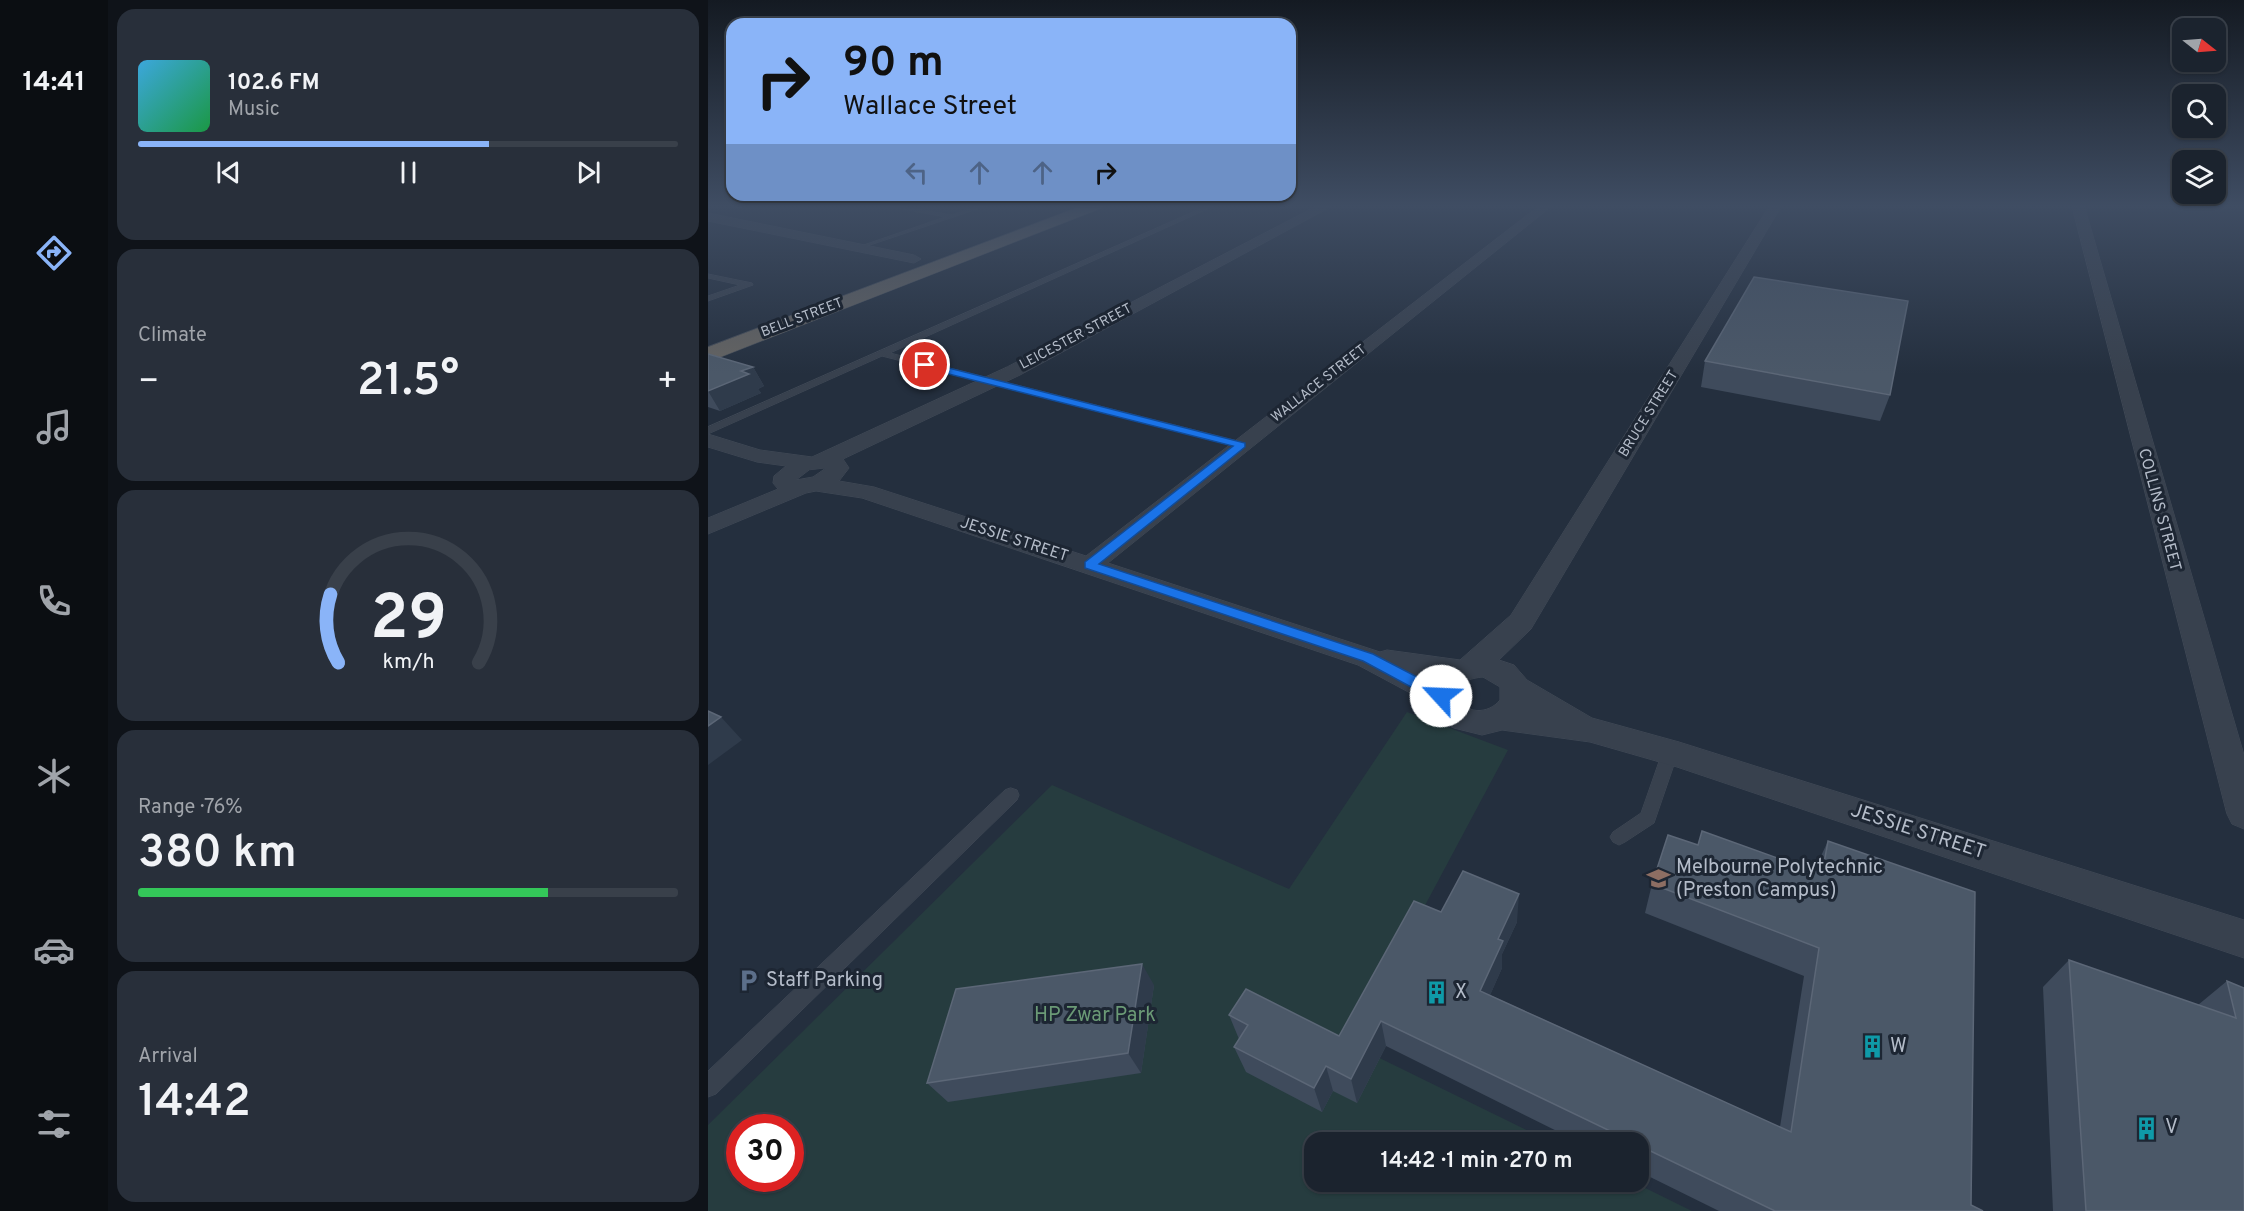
<!DOCTYPE html>
<meta charset="utf-8">
<style>
body{margin:0;font-family:Overpass,sans-serif;background:#282f3a;color:#f1f3f6;height:100vh;display:flex;flex-direction:column;font-size:22px;white-space:nowrap}
*{box-sizing:border-box;margin:0}
p{font-size:20px;color:#a0a4aa}
.icon{flex:none;width:33px;height:33px;fill:none;stroke:currentColor;stroke-width:2;stroke-linecap:round;stroke-linejoin:round}
.map{position:relative;flex:1;overflow:hidden}
.side{display:flex;flex-direction:column;gap:9px;padding:9px;background:#0f1319;width:600px}
.side>*{flex:none}
.guide{position:absolute;left:18px;top:18px;width:570px;height:183px;border-radius:18px;box-shadow:0 2px 4px #0004,0 0 0 2px #39404a;background:#8ab4f8;color:#111;overflow:hidden}
.needle{width:39px;rotate:107deg}
.tools{position:absolute;left:1464px;top:18px;display:grid;gap:12px}
.tools a{display:grid;place-items:center;width:54px;height:54px;border-radius:12px;background:#1b232e;box-shadow:0 2px 4px #0004,0 0 0 2px #39404a;font-size:30px}
.speed{position:absolute;left:18px;top:1114px;display:flex;gap:12px;font-size:30px;font-weight:700;text-align:center}
.speed>*{display:grid;place-content:center;width:78px;height:78px;border-radius:50%;background:#1b232e;box-shadow:0 2px 4px #0004,0 0 0 2px #39404a;line-height:1}
.speed .limit{border:9px solid #d22;background:#fff;color:#111}
.pin{position:absolute;display:grid;place-items:center;width:51px;height:51px;color:#fff;margin:-26px;border:3px solid #fff;border-radius:50%;box-shadow:0 2px 6px #0007}
.me{position:absolute;width:66px;margin:-33px;rotate:295deg;stroke-linejoin:round;filter:drop-shadow(0 0 4px #0008)}
.turn{display:flex;align-items:center;gap:21px;height:126px;padding:0 18px;font-size:27px}
.turn .icon{width:78px;height:78px;stroke-width:2.5}
.turn b{display:block;font-size:42px;line-height:51px}
.lanes{display:flex;align-items:center;height:57px;padding:0 18px;background:#0003;justify-content:center;gap:30px;direction:ltr}
.lanes .off{opacity:.35}
.big{font-size:45px;font-weight:600;line-height:1.1}
.side .widget{flex:1;display:flex;flex-direction:column;justify-content:center;gap:9px;min-width:0;padding:0 21px;border-radius:18px;background:#282f3a}
.side .dial{align-items:center;gap:0}
.dial svg{height:156px;overflow:visible;fill:none;stroke:#39404a;stroke-width:7;stroke-linecap:round;text-anchor:middle}
.dial text{fill:#f1f3f6;stroke:none}
.song{display:flex;align-items:center;gap:18px}
.cover{width:72px;height:72px;border-radius:9px;background:linear-gradient(135deg,hsl(200 70% 55%),hsl(140 70% 35%))}
.played{height:6px;border-radius:3px;background:linear-gradient(90deg,#8ab4f8 65%,#39404a 65%)}
.keys{display:flex;justify-content:space-around;direction:ltr}
.heat{display:flex;justify-content:space-between;align-items:center;font-size:33px;direction:ltr}
.charge{height:9px;border-radius:4px;background:linear-gradient(90deg,#34c759 76%,#39404a 0)}
.trip{position:absolute;left:596px;top:1132px;width:345px;height:60px;border-radius:18px;background:#1b232e;box-shadow:0 2px 4px #0004,0 0 0 2px #39404a;font-weight:600;line-height:60px;text-align:center}
main{display:flex;flex:1;min-height:0}
.dock{display:flex;flex-direction:column;width:108px;justify-content:space-around;align-items:center;background:#0b0e12;color:#a0a4aa}
.dock .icon{width:42px;height:42px}
.dock .current{color:#8ab4f8}
.dock b{font-size:27px;color:#f1f3f6}
.map>svg:first-child{display:block}
.green{fill:#263c3f;fill-rule:evenodd}
.lines{fill:none;stroke-linecap:round;stroke-linejoin:round}
.service-casing{stroke:#414a57;stroke-width:1}
.minor-casing{stroke:#414a57;stroke-width:1}
.trunk-casing{stroke:#434c59;stroke-width:1}
.service{fill:#38414e;fill-rule:evenodd}
.minor{fill:#38414e;fill-rule:evenodd}
.trunk{fill:#656462;fill-rule:evenodd}
.wall{fill:#3f4b5c}
.shaded-wall{fill:#2f3b4b}
.building{fill:#4b5868;stroke:#5c6777;stroke-width:1.5}
.route{fill:#1a73e8;stroke:#114b97;stroke-width:1.5}
.labels{text-anchor:middle;dominant-baseline:central;stroke-width:6;stroke-linejoin:round;paint-order:stroke}
.far-street-label{font-size:14px;fill:#b4bcc9;stroke:#1d2633}
.street-label{font-size:16px;fill:#b4bcc9;stroke:#1d2633}
.near-street-label{font-size:20px;fill:#b4bcc9;stroke:#1d2633}
.near-poi-label{font-size:20px;fill:#b4bcc9;stroke:#1d2633;text-anchor:start}
.near-park-label{font-size:20px;fill:#6b9a76;stroke:#1d2633}
</style>
<main>
<nav class="dock">
<b>14:41</b>
<svg class="icon current" aria-label="directions" viewBox="0 0 24 24"><path d="M12 3l9 9-9 9-9-9zM9 14v-3h6M13 9l2 2-2 2"/></svg>
<svg class="icon" aria-label="music" viewBox="0 0 24 24"><path d="M9 18V5l10-2v13"/><circle cx="6" cy="18" r="3"/><circle cx="16" cy="16" r="3"/></svg>
<svg class="icon" aria-label="phone" viewBox="0 0 24 24"><path d="M5 4h4l2 5-3 2q2 4 5 5l2-3 5 2v4C11 20 4 13 5 4z"/></svg>
<svg class="icon" aria-label="climate" viewBox="0 0 24 24"><path d="M12 3v18M4 7l16 10M4 17L20 7"/></svg>
<svg class="icon" aria-label="car" viewBox="0 0 24 24"><path d="M5 17H2v-5l4-1 3-4h7l3 4 3 1v5h-3M9 17h6M6 11h13"/><circle cx="7" cy="17" r="2"/><circle cx="17" cy="17" r="2"/></svg>
<svg class="icon" aria-label="filters" viewBox="0 0 24 24"><path d="M4 7h16M4 17h16"/><circle cx="9" cy="7" r="2"/><circle cx="15" cy="17" r="2"/></svg>
</nav>
<section class="side">
<div class="widget">
<div class="song"><i class="cover"></i><div><b>102.6 FM</b><p>Music</p></div></div>
<div class="played"></div>
<div class="keys"><svg class="icon" aria-label="previous" viewBox="0 0 24 24"><path d="M18 5L8 12l10 7zM5 5v14"/></svg><svg class="icon" aria-label="pause" viewBox="0 0 24 24"><path d="M8 5v14M16 5v14"/></svg><svg class="icon" aria-label="next" viewBox="0 0 24 24"><path d="M6 5l10 7-10 7zM19 5v14"/></svg></div>
</div>
<div class="widget"><p>Climate</p>
<div class="heat"><a>−</a><b class="big">21.5°</b><a>+</a></div>
</div>
<div class="widget dial"><svg viewBox="0 0 100 80">
<path d="M14 69A42 42 0 1 1 86 69"/>
<path d="M14 69A42 42 0 0 1 10 34" stroke="#8ab4f8"/>
<text x="50" y="56" font-size="32" font-weight="700">29</text>
<text x="50" y="72" font-size="11">km/h</text>
</svg></div>
<div class="widget"><p>Range · 76%</p><b class="big">380 km</b><div class="charge"></div></div>
<div class="widget"><p>Arrival</p><b class="big">14:42</b></div>
</section>
<div class="map">
<svg width="1536" height="1211" viewBox="0 0 1536 1211">
<rect width="100%" height="100%" fill="#242f3e"/>
<!-- green -->
<path class="green" d="M699 712 800 750 643 1044 845 1143H606V1182H925L984 1211H0V1125L344 785 581 889ZM32 1128H82V1179H32Z"/>
<g class="lines">
<defs>
<g id="service">
<path d="M173 205H185L244 215 273 205H281L150 249V247L237 217Z"/>
<path d="M501 205H508L182 353 538 443V447H530L174 356 0 434V427Z"/>
<path d="M0 274 44 283 45 285 0 301V296L32 285 0 278Z"/>
<path d="M962 747 968 749 970 753 946 823 917 842 911 845 905 842 902 837 905 832 933 813 954 753 956 749Z"/>
<path d="M303 788 309 790 311 795 309 800 8 1094 0 1097V1071L297 790Z"/>
</g>
<g id="minor">
<path d="M611 205H626L312 375 135 459 141 468 131 481 166 487 378 556 832 205H845L400 563 672 652 679 650 752 660 803 615 1062 205H1074L823 629 791 660 806 665 819 680 884 718 971 742 1536 920V958L969 767 882 742 794 730 774 735 746 728 732 722 719 702 650 665 154 498 108 491 98 493 0 534V518L70 489 65 483 66 476 78 466 49 462 0 447V434L52 450 104 457 299 367ZM118 468 105 477 88 480 101 470ZM775 677 792 687V700C780 715 757 714 748 697 750 682 762 678 775 677Z"/>
<path d="M1364 205H1376L1536 755V829L1524 824 1519 814Z"/>
<path d="M0 213 206 255 213 259 206 263 0 221Z"/>
</g>
<path id="trunk" d="M376 205H397L394 208 0 362V347Z"/>
</defs>
<!-- service casing -->
<use href="#service" class="service-casing"/>
<!-- minor casing -->
<use href="#minor" class="minor-casing"/>
<!-- trunk casing -->
<use href="#trunk" class="trunk-casing"/>
<!-- service -->
<use href="#service" class="service"/>
<!-- minor -->
<use href="#minor" class="minor"/>
<!-- trunk -->
<use href="#trunk" class="trunk"/>
</g>
<!-- wall -->
<g class="wall">
<path d="M0 354 45 367 56 386 50 389 53 393 12 411 0 407Z"/>
<path d="M997 361 1182 395 1172 421 993 387Z"/>
<path d="M1120 841 1263 1205 1275 1211H1011L930 1171V1143H873L678 1046 649 1103 625 1091 614 1112 538 1072 526 1047 531 1039 521 1015 631 1036 733 912 809 922 794 954V968L782 995 1072 1127 1096 976 937 913 944 884 990 845 1106 871Z"/>
<path d="M1361 960 1490 1005 1519 981 1536 988V1211H1345L1335 987Z"/>
<path d="M446 985 433 1073 240 1102 219 1083Z"/>
</g>
<!-- shaded-wall -->
<g class="shaded-wall">
<path d="M45 367 56 386 50 389 53 393 12 411 0 391 33 371Z"/>
<path d="M13 717 34 740 0 765V726Z"/>
<path d="M811 894 809 922 794 954V968L772 1018V991L790 939Z"/>
<path d="M434 964 446 985 433 1073 420 1053Z"/>
<path d="M673 1021 678 1046 649 1103 643 1079Z"/>
<path d="M618 1066 625 1091 614 1112 606 1088Z"/>
</g>
<!-- building -->
<g class="building">
<path d="M1046 277 1200 301 1182 395 997 361Z"/>
<path d="M0 354 45 367 33 371 41 374 0 391Z"/>
<path d="M0 711 13 717 0 726Z"/>
<path d="M994 831 1114 874 1120 841 1267 892 1263 1205 1275 1211H1067L930 1145V1143H927L673 1021 643 1079 618 1066 606 1088 526 1047 540 1025 521 1015 538 989 631 1036 706 901 733 912 755 871 811 894 790 939 795 941 772 991 1083 1132 1111 948 944 884 960 835 990 845Z"/>
<path d="M1361 960 1528 1018 1519 981 1536 988V1211H1378Z"/>
<path d="M434 964 420 1053 219 1083 248 989Z"/>
</g>
<!-- sky -->
<linearGradient id="sky" x2="0" y2="1"><stop stop-color="#141a22"/><stop offset="0.55" stop-color="#3f4d63"/><stop offset="1" stop-color="#3f4d63" stop-opacity="0"/></linearGradient>
<rect width="1536" height="374" fill="url(#sky)"/>
<!-- route -->
<path class="route" d="M217 362 537 443V447L391 564 665 654 738 692 741 696 738 700H727L655 661 377 568V562L525 446 213 367V363Z"/>
<!-- icons -->
<defs>
<symbol id="university-bare" viewBox="-9 -9 18 18"><path d="M0-5L7-2L0 1L-7-2ZM-4 1L0 2.5L4 1V4Q0 6-4 4Z" fill="#8d6e63" stroke="#1d2633" stroke-width="2.5" paint-order="stroke"/></symbol>
<symbol id="parking-bare" viewBox="-9 -9 18 18"><path d="M-3.5-5.5H1a3.5 3.5 0 0 1 0 7H-1V5.5H-3.5ZM-1-3.4V-.6H.8a1.4 1.4 0 0 0 0-2.8Z" fill="#5c6f8a" stroke="#1d2633" stroke-width="2.5" paint-order="stroke"/></symbol>
<symbol id="building-bare" viewBox="-9 -9 18 18"><path d="M-4-6H4V6H1V3H-1V6H-4ZM-2.5-4.3h1.7v1.8h-1.7ZM.8-4.3h1.7v1.8H.8ZM-2.5-1h1.7V.8h-1.7ZM.8-1h1.7V.8H.8Z" fill="#0f9aa8" stroke="#1d2633" stroke-width="2.5" paint-order="stroke"/></symbol>
</defs>
<g fill-rule="evenodd">
<use href="#university-bare" x="934" y="862" width="33" height="33"/>
<use href="#parking-bare" x="24" y="964" width="33" height="33"/>
<use href="#building-bare" x="712" y="976" width="33" height="33"/>
<use href="#building-bare" x="1148" y="1030" width="33" height="33"/>
<use href="#building-bare" x="1422" y="1112" width="33" height="33"/>
</g>
<g class="labels">
<!-- far-street labels -->
<g class="far-street-label">
<text transform="translate(94 318) rotate(-21)">BELL STREET</text>
<text transform="translate(368 337) rotate(-28)">LEICESTER STREET</text>
<text transform="translate(611 384) rotate(-38)">WALLACE STREET</text>
<text transform="translate(941 414) rotate(-58)">BRUCE STREET</text>
</g>
<!-- street labels -->
<g class="street-label">
<text transform="translate(1451 510) rotate(75)">COLLINS STREET</text>
<text transform="translate(306 540) rotate(18)">JESSIE STREET</text>
</g>
<!-- near-street labels -->
<g class="near-street-label">
<text transform="translate(1210 832) rotate(18)">JESSIE STREET</text>
</g>
<!-- near-poi labels -->
<g class="near-poi-label">
<text x="968" y="868">Melbourne Polytechnic<tspan x="968" dy="23">(Preston Campus)</tspan></text>
<text x="58" y="981">Staff Parking</text>
<text x="747" y="993">X</text>
<text x="1182" y="1047">W</text>
<text x="1457" y="1128">V</text>
</g>
<!-- near-park labels -->
<g class="near-park-label">
<text x="387" y="1016">HP Zwar Park</text>
</g>
</g>
</svg>
<div class="tools">
<a><svg class="needle" viewBox="-14 -14 28 28"><path d="M0-13l5 13h-10z" fill="#e53935"/><path d="M0 13l5-13h-10z" fill="#a0a4aa"/></svg></a>
<a><svg class="icon" aria-label="search" viewBox="0 0 24 24"><circle cx="10" cy="10" r="6"/><path d="M15 15l6 6"/></svg></a>
<a><svg class="icon" aria-label="layers" viewBox="0 0 24 24"><path d="M12 4l9 5-9 5-9-5zM3 14l9 5 9-5"/></svg></a>
</div>
<div class="speed"><div class="limit">30</div></div>
<div class="pin" style="left:217px;top:365px;background:#d93025"><svg class="icon" aria-label="arrive" viewBox="0 0 24 24"><path d="M6 21V4h12l-3 4 3 4H6"/></svg></div>
<svg class="me" style="left:733px;top:696px" viewBox="-20 -20 40 40"><circle r="19" fill="#fff"/><path d="M0-13L10 11 0 6-10 11z" fill="#1a73e8"/></svg>
<div class="trip">14:42 · 1 min · 270 m</div>
<div class="guide">
<div class="turn"><svg class="icon" aria-label="right" viewBox="0 0 24 24"><path d="M7 20v-9h11M14 6l5 5-5 5"/></svg><div><b>90 m</b>Wallace Street</div></div>
<div class="lanes"><svg class="icon off" aria-label="left" viewBox="0 0 24 24"><path d="M17 20v-9H6M10 6l-5 5 5 5"/></svg><svg class="icon off" aria-label="ahead" viewBox="0 0 24 24"><path d="M12 20V5M6 11l6-6 6 6"/></svg><svg class="icon off" aria-label="ahead" viewBox="0 0 24 24"><path d="M12 20V5M6 11l6-6 6 6"/></svg><svg class="icon" aria-label="right" viewBox="0 0 24 24"><path d="M7 20v-9h11M14 6l5 5-5 5"/></svg></div>
</div>
</div>
</main>
